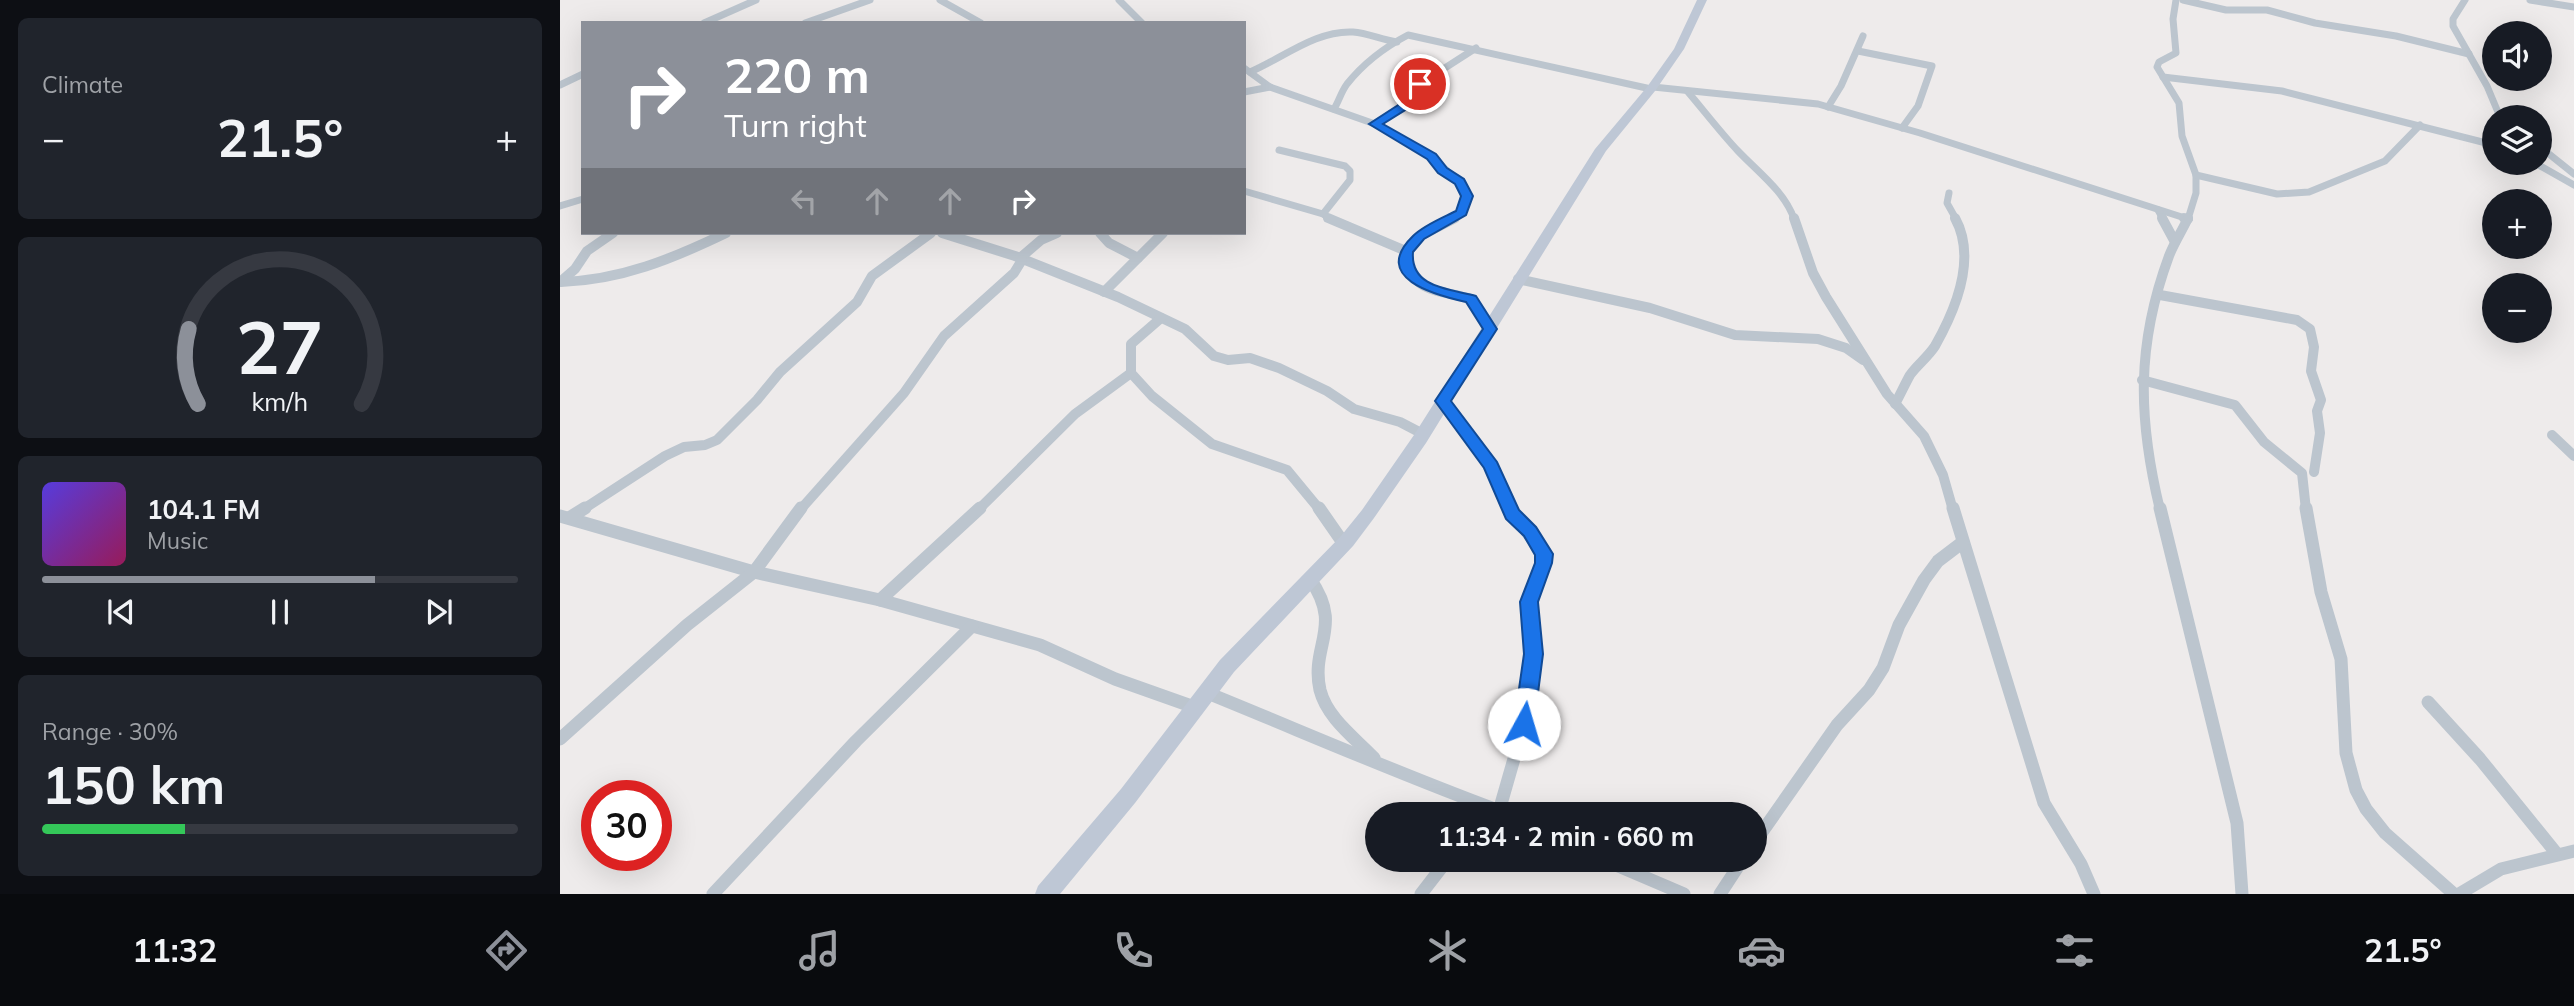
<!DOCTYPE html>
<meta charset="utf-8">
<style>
body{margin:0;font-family:Mulish,sans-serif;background:#20242c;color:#f1f3f6;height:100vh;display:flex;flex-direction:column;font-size:26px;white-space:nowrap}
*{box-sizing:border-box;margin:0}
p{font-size:23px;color:#9ea1a6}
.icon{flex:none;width:38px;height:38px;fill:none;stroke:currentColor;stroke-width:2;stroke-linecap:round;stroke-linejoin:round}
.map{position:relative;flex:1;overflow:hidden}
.details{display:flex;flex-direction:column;gap:18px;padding:18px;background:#0d0f14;width:560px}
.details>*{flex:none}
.guide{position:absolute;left:21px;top:21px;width:665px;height:214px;border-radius:0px;box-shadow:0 7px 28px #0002;background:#8c9099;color:#fff;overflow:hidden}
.controls{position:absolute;left:1922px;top:21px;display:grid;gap:14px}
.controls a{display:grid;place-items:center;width:70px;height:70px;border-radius:50%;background:#171b24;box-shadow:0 7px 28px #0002;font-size:35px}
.speed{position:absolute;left:21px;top:780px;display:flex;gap:14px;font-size:35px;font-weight:700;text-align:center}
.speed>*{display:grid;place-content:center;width:91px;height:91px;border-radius:50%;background:#171b24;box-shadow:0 7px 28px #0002;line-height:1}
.speed .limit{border:10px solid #d22;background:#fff;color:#111}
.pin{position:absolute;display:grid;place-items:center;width:60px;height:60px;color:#fff;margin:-30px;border:4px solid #fff;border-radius:50%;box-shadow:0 2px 7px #0007}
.me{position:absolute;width:77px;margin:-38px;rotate:6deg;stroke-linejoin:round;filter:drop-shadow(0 0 5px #0008)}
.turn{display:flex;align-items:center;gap:24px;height:147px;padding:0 28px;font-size:32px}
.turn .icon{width:91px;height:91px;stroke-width:2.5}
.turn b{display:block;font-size:49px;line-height:60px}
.lanes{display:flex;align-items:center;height:66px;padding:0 28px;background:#0003;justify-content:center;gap:35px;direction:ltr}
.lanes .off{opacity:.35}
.big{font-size:52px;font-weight:700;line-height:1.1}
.details .tile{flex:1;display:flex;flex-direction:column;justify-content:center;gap:10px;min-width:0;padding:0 24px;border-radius:10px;background:#20242c}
.details .dial{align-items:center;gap:0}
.dial svg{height:182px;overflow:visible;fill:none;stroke:#363941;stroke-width:7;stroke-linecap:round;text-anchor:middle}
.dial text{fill:#f1f3f6;stroke:none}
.song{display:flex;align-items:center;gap:21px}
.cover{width:84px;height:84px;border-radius:10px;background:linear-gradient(135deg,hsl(250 70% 55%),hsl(330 70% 35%))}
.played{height:7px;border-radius:4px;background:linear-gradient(90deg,#8c9099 70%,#363941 70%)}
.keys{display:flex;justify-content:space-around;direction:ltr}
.heat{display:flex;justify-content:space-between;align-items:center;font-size:38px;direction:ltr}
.charge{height:10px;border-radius:5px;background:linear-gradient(90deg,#34c759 30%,#363941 0)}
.trip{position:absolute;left:805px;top:802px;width:402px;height:70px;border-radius:35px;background:#171b24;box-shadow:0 7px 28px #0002;font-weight:700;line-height:70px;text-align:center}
.tab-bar{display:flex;height:112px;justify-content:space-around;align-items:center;background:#090b0e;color:#9ea1a6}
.tab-bar .icon{width:49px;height:49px}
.tab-bar .on{color:#8c9099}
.tab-bar b{font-size:32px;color:#f1f3f6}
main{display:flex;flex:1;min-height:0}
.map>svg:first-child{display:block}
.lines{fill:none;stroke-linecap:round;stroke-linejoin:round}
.street-far2{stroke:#bcc5ce;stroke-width:7}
.street-far1{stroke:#bcc5ce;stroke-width:10}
.street{stroke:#bcc5ce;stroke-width:13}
.secondary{fill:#bec7d5;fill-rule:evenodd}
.route{fill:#1a73e8;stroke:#114b97;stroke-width:2}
</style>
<main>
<section class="details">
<div class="tile"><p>Climate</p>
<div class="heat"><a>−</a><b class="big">21.5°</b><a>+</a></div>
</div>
<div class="tile dial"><svg viewBox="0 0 100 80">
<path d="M14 69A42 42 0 1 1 86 69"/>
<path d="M14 69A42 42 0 0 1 10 36" stroke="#8c9099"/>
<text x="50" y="56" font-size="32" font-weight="700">27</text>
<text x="50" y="72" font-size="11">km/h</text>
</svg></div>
<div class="tile">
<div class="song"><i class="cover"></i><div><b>104.1 FM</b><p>Music</p></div></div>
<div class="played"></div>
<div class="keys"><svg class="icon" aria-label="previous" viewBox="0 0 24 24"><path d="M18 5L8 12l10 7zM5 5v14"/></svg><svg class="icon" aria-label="pause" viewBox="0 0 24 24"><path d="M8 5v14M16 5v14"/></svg><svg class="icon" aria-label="next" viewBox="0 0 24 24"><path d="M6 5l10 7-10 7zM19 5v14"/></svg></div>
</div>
<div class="tile"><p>Range · 30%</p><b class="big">150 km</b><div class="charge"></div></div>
</section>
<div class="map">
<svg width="2014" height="894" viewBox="0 0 2014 894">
<rect width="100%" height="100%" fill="#eeebeb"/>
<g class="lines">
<!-- street-far2 -->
<g class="street-far2">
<path d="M380 0 421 23"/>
<path d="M559 0 582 23"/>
<path d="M1616 0 1613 19 1616 53 1599 62 1597 67 1619 103 1622 136 1636 175V193L1628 219"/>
<path d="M1623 0 1666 10H1707L1755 23 1836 36 1909 54"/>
<path d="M1905 0 1893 19V26L1927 86 1940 117"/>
<path d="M1970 0 2014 7"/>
<path d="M144 23 196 0"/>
<path d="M245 23 310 0"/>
<path d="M1298 51 1372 66 1358 106 1342 128"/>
<path d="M684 68 710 87 815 124 863 150 900 182 907 196 905 208 891 219"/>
<path d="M690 72C723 58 756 30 793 32 808 33 822 40 837 42"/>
<path d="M1603 77 1722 91 1934 145"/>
<path d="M0 85 23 74"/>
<path d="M1093 87 1258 104 1360 133 1628 219"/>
<path d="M684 92 710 87"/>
<path d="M1128 92C1145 112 1161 133 1178 151 1198 172 1225 192 1234 219"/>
<path d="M1268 107 1281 86 1303 36"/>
<path d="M774 109C779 101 781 92 787 84 803 64 825 47 848 35L1091 89"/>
<path d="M815 124 854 100 855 89 860 84 916 48"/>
<path d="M1979 146 2014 174"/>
<path d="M719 150 785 166 790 171V180L763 214 770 219"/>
<path d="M1975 163 2014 185"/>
<path d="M1636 175 1717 194 1749 192 1825 161 1860 125"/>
<path d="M684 191 763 214"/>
<path d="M1389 193 1387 203 1396 219"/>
<path d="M0 206 23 199"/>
<path d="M1598 210 1603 219"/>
</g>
<!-- street-far1 -->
<g class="street-far1">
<path d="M768 218 846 251"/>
<path d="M895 218 860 236 846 251C849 294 878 289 911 299L930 329"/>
<path d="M1234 218 1253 273 1266 297 1327 394 1364 436 1383 475 1393 510"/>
<path d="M1602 218 1615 242"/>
<path d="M1624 218 1628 219"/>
<path d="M382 233 455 256 558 297 625 329 654 356 668 360 690 358 719 368 767 391 794 409 840 422 863 434"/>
<path d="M540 233 549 243 578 258"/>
<path d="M460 258 481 240 497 233"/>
<path d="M958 279 1090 308 1175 335 1258 339 1286 348 1303 360"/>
<path d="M0 282 15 269 27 251 53 233"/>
<path d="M1 282C61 280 112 259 166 233"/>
<path d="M544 292 603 233"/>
<path d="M1600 295 1737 320 1750 329 1754 347 1751 371 1761 400 1757 411 1760 433 1754 472"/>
<path d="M601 318 571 344V373L592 396 652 444 727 470 760 510"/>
<path d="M1582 380 1675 405 1704 442 1742 473 1746 510"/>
<path d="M883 401 931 466 950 510"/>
<path d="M1335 404C1340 395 1345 384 1350 375 1357 365 1368 357 1375 346 1396 309 1417 258 1395 218"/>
<path d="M1992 435 2014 456"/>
<path d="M22 510 105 456 124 447 145 445 157 440 197 400 220 372 297 302 312 276 371 233"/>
<path d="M240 510 344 393 384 336 454 273 462 260"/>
<path d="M418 510 515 414 571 373"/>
<path d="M1600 510C1578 419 1576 345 1609 256 1614 243 1622 231 1628 218"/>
</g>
<!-- street -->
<g class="street">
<path d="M759 508 784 544"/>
<path d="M1393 508 1484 803 1521 864 1534 894"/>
<path d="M1600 508 1677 823 1682 894"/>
<path d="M1746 508 1761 592 1781 659 1786 753 1796 790 1806 809 1825 833 1894 894"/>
<path d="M0 516 194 572 320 600 480 645 555 679 634 707"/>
<path d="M9 518 25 508"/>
<path d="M750 579C784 627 750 645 760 690 767 718 795 738 814 758"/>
<path d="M320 600 420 508"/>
<path d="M645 692C746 733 846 777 948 814"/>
<path d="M1868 702 1920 759 1997 854"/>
<path d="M0 739 127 625 194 572 241 508"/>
<path d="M939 811 964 724 974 654 969 602 984 563V554L949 508"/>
<path d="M1195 842 1277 725 1309 690 1323 668 1339 625 1364 580 1378 561 1403 542"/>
<path d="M1042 859 1124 894"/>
<path d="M153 894 296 741 412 626"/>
<path d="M861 894 888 859"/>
<path d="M1160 894 1183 859"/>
<path d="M1899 894 1941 869 2014 851"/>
</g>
<!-- secondary -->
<path class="secondary" d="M1137 0H1147L1124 49 1095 91 1046 151 866 443 814 518 793 546 674 672 575 803 500 894H475L478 886 561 789 660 660 781 536 802 510 854 435 1035 149 1087 87 1114 49Z"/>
</g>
<!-- route -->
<path class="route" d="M857 82 866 84 861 90 858 102 823 124 876 154 887 168 904 179 913 196 906 215 864 239 853 252C850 288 890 289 916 296L937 329 891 401 937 462 959 510 976 527 993 554 992 563 978 602 983 654 974 724 971 730 964 733 957 730 954 724 964 654 960 602 975 563V555L964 536 946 519 924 468 875 401 923 329 906 302C875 295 810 278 853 236 864 225 882 218 896 211L901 196 895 184 878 173 867 159 809 124 849 98 850 89Z"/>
</svg>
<div class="controls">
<a><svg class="icon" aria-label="sound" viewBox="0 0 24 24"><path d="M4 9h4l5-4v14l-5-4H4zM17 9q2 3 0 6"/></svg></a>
<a><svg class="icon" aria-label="layers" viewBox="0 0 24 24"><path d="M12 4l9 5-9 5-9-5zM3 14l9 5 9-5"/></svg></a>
<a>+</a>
<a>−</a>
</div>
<div class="speed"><div class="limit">30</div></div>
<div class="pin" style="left:860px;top:84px;background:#d93025"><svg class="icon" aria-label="arrive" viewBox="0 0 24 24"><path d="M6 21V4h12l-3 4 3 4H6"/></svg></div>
<svg class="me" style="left:964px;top:724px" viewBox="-20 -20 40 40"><circle r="19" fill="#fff"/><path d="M0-13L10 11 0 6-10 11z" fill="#1a73e8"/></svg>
<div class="trip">11:34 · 2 min · 660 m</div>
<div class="guide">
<div class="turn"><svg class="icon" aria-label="right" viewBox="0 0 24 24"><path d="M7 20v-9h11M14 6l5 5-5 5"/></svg><div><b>220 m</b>Turn right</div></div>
<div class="lanes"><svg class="icon off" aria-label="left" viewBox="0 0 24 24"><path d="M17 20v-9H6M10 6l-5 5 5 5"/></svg><svg class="icon off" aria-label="ahead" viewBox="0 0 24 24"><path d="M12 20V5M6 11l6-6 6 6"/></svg><svg class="icon off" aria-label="ahead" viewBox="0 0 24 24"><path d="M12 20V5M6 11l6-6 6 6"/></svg><svg class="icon" aria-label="right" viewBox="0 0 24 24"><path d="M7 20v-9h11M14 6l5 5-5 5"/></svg></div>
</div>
</div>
</main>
<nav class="tab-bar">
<b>11:32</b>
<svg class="icon on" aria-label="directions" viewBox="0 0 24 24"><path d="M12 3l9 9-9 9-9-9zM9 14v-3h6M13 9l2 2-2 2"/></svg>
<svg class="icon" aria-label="music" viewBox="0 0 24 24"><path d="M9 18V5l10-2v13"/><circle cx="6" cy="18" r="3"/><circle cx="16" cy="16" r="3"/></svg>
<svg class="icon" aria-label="phone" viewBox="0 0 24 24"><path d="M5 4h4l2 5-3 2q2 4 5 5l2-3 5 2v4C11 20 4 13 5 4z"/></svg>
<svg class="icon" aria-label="climate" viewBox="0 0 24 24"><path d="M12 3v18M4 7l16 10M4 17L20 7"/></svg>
<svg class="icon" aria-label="car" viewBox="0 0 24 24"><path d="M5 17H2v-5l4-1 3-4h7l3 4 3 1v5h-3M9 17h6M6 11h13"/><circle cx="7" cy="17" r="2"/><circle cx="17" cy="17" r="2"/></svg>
<svg class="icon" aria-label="filters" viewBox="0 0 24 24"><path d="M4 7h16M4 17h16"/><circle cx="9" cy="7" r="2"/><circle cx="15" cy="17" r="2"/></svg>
<b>21.5°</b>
</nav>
